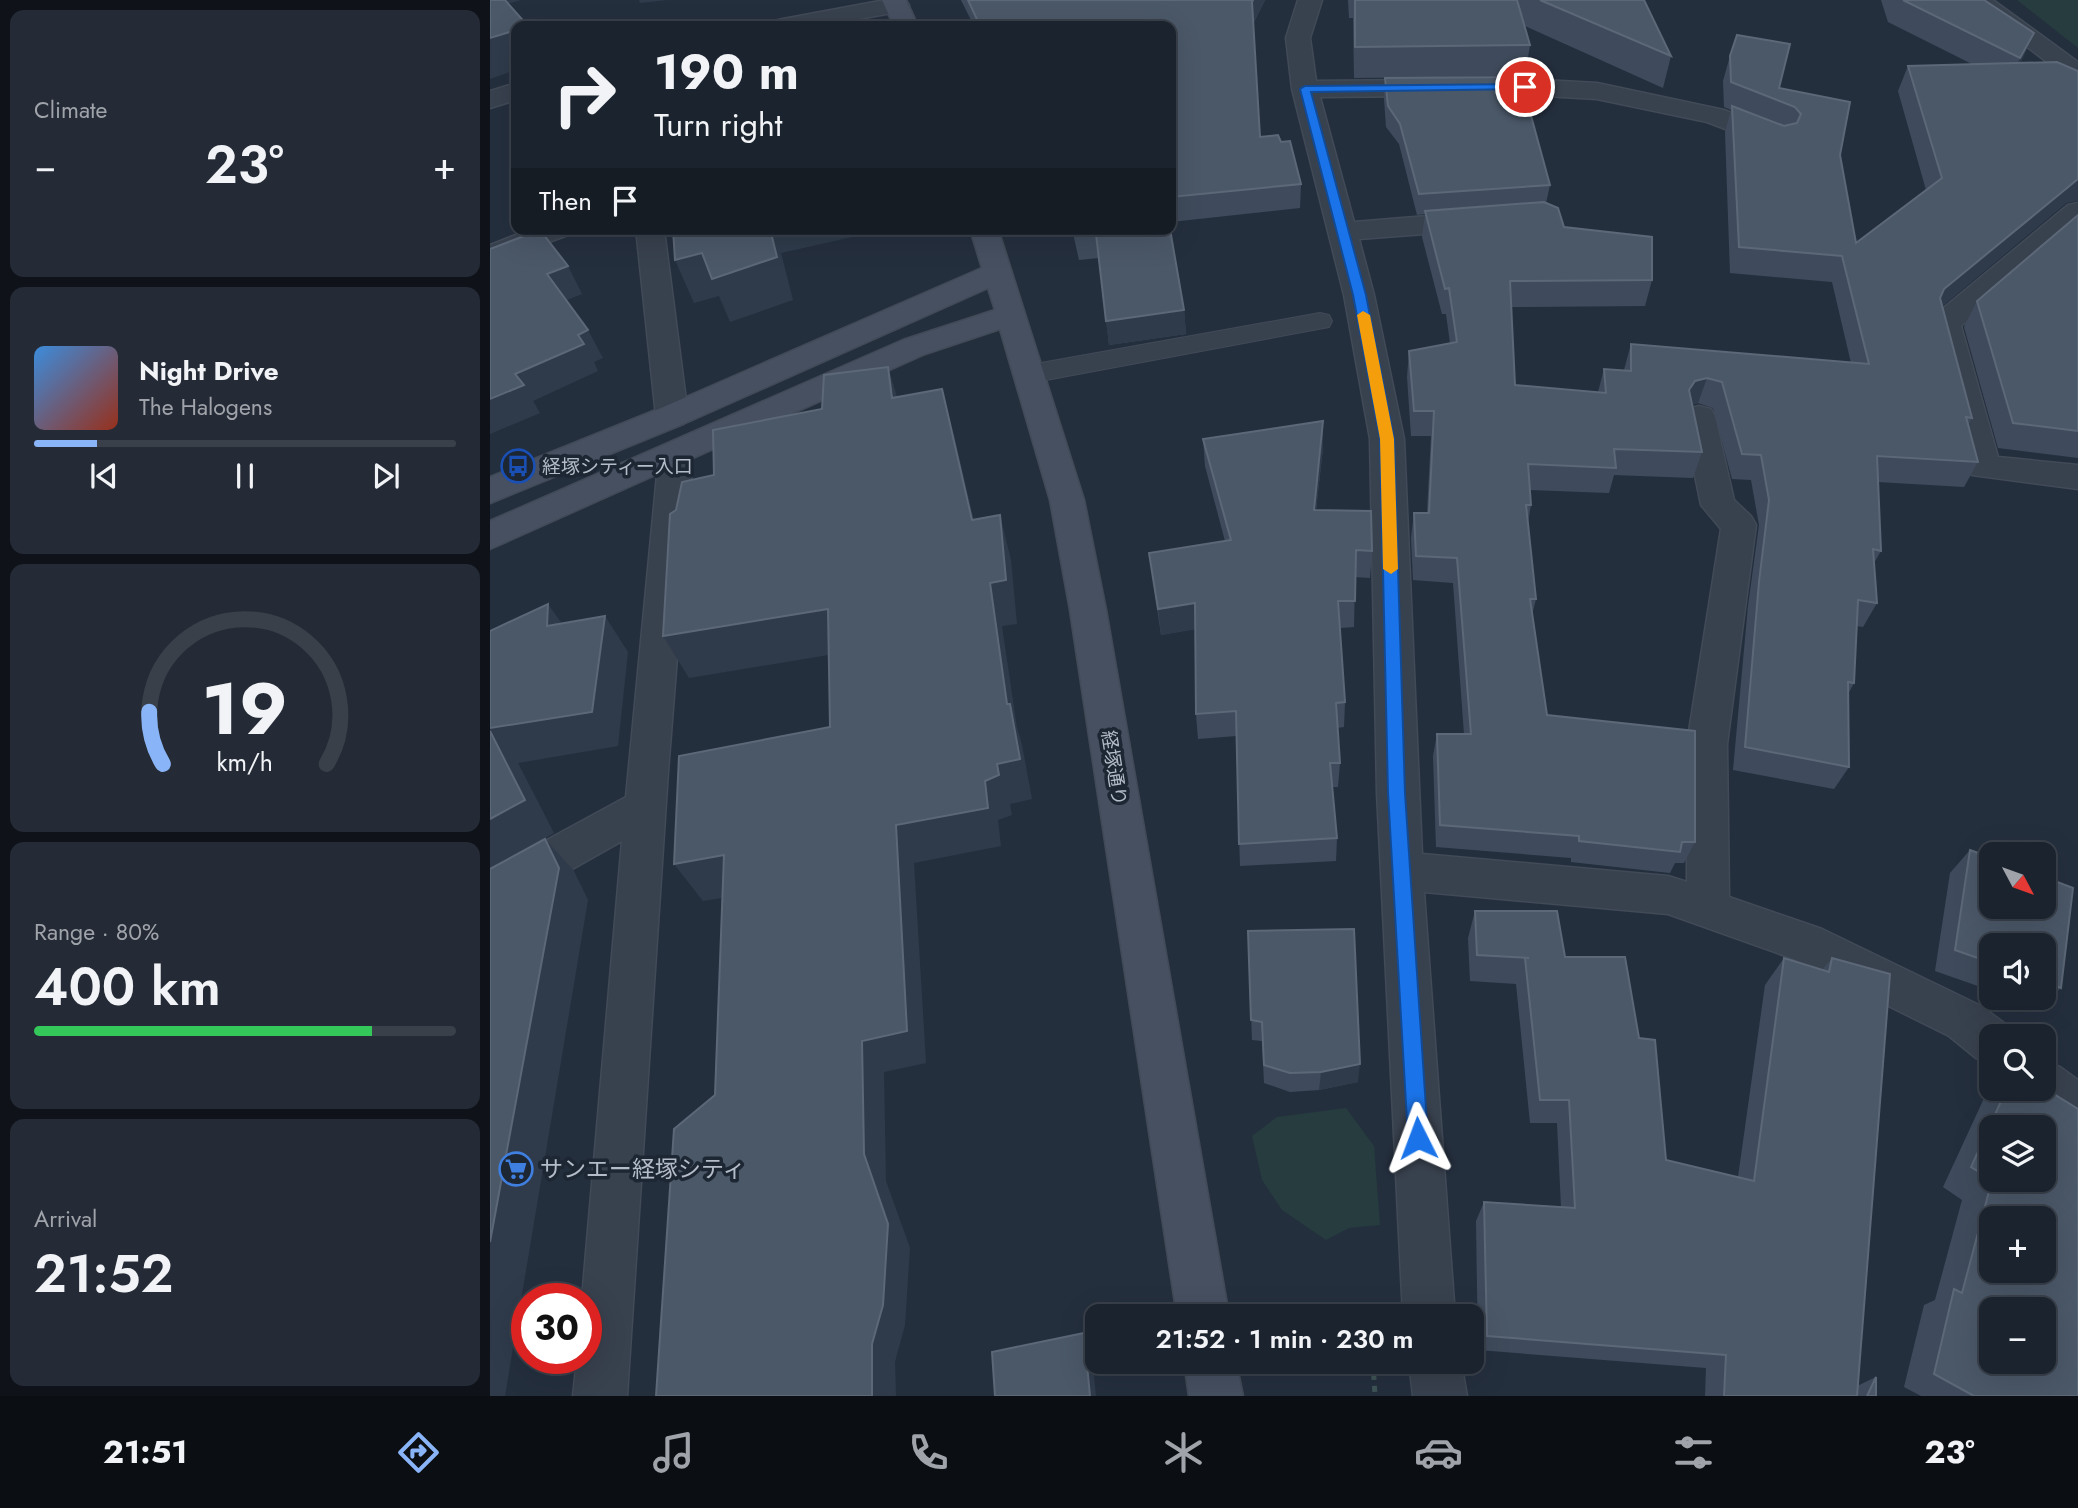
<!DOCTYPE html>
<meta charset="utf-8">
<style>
body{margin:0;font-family:Jost,"Noto Sans JP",sans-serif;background:#242b36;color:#f1f3f6;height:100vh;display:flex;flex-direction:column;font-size:26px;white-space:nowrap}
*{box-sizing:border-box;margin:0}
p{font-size:23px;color:#a0a4aa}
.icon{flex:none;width:38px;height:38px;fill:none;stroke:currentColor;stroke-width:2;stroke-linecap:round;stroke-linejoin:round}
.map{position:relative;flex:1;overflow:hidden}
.side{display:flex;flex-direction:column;gap:10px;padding:10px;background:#0f1319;width:490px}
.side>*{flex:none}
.hud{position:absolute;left:21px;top:21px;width:665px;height:214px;border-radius:14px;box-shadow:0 7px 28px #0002,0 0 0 2px #39404a;background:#1b232e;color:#f1f3f6;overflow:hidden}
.needle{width:46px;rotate:131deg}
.buttons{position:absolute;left:1489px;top:842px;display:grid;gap:14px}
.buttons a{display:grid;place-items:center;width:77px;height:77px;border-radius:14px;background:#1b232e;box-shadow:0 7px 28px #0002,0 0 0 2px #39404a;font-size:35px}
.speed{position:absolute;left:21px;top:1283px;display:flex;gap:14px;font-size:35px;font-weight:700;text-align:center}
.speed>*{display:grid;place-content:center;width:91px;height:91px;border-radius:50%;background:#1b232e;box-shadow:0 7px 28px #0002,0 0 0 2px #39404a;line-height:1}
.speed .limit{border:10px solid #d22;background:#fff;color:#111}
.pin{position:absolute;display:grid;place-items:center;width:60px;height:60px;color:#fff;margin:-30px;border:4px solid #fff;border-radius:50%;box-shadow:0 2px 7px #0007}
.me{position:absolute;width:77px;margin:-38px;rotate:357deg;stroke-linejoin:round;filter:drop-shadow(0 0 5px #0008)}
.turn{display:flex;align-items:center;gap:24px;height:147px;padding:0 28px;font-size:32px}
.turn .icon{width:91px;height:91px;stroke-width:2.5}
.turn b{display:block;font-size:49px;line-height:60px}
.then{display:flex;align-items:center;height:66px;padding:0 28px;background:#0003;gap:14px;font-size:26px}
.big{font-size:52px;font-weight:600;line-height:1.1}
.side .card{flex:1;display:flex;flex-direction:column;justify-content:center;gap:10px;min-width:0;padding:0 24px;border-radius:14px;background:#242b36}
.side .dial{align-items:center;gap:0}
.dial svg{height:182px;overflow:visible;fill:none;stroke:#39404a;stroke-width:7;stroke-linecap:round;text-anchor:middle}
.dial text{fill:#f1f3f6;stroke:none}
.song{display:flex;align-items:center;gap:21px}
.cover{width:84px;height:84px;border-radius:10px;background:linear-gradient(135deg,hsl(210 70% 55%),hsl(10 70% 35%))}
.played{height:7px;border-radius:4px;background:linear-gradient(90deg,#8ab4f8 15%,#39404a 15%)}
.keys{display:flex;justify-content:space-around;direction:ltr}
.heat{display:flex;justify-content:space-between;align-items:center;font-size:38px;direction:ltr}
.charge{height:10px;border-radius:5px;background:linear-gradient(90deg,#34c759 80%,#39404a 0)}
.trip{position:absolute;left:595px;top:1304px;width:399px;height:70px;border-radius:14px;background:#1b232e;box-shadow:0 7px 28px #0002,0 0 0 2px #39404a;font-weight:600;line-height:70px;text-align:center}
.tab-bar{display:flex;height:112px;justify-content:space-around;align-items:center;background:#0b0e12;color:#a0a4aa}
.tab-bar .icon{width:49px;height:49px}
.tab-bar .on{color:#8ab4f8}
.tab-bar b{font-size:32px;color:#f1f3f6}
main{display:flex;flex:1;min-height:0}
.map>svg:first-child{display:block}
.green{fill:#263c3f}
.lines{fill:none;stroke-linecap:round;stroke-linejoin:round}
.lane-casing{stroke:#414a57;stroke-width:2}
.street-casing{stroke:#414a57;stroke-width:3}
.secondary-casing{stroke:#414a57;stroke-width:3}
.path{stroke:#3f5557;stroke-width:5;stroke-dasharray:6 6;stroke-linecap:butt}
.lane{fill:#38414e;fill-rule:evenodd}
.street{fill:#38414e;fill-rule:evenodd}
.secondary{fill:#465061;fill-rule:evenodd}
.wall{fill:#3f4b5c}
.shaded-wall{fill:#2f3b4b}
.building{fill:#4b5868;stroke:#5c6777;stroke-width:2;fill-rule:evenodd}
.route{fill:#1a73e8;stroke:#114b97;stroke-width:2}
.slow{fill:#f59e0b}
.labels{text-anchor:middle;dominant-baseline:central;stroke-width:7;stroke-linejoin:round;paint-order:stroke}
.poi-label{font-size:19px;fill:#b4bcc9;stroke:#1d2633;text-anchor:start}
.street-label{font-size:19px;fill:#b4bcc9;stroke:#1d2633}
.near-poi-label{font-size:23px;fill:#b4bcc9;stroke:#1d2633;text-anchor:start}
</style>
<main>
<section class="side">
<div class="card"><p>Climate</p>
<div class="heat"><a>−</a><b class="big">23°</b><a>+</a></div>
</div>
<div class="card">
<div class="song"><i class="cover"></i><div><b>Night Drive</b><p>The Halogens</p></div></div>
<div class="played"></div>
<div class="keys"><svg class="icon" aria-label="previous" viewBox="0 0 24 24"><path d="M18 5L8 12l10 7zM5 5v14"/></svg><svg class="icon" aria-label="pause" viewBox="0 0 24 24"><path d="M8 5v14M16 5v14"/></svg><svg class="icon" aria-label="next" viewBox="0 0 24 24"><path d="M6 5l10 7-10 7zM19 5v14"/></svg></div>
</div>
<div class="card dial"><svg viewBox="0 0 100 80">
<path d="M14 69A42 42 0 1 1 86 69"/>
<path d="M14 69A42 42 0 0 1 8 46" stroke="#8ab4f8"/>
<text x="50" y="56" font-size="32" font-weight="700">19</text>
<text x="50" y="72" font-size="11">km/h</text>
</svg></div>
<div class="card"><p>Range · 80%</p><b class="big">400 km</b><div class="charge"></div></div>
<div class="card"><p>Arrival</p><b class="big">21:52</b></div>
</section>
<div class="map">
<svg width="1588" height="1396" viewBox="0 0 1588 1396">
<rect width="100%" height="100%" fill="#242f3e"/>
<!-- green -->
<g class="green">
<path d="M1527 0H1588V48Z"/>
<path d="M856 1108 884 1146 890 1225 859 1228 836 1240 792 1210 772 1180 762 1136 787 1117Z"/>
</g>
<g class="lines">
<defs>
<path id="lane" d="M830 313 839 315 842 321 839 327 540 383 531 380 527 374 531 368 540 365Z"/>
<g id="street">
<path d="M395 0H415L419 5 415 10 407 12 331 26H281L284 21 293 19Z"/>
<path d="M808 0H832L820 38 826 81 1035 79 1107 83 1234 110 1294 134 1298 140 1294 146 1285 148 1217 122 1107 99 1035 95 830 97 864 222 986 212 996 215 1000 221 996 227 986 230 869 239 884 295 914 439 932 854 1178 876 1197 882V744L1231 529 1211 505 1193 417 1197 409 1209 406 1221 409 1225 417 1244 500 1261 516 1266 525 1237 744 1239 897 1332 929 1491 1006 1518 1026 1522 1036H1502V1064L1486 1058 1459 1036 1304 959 1178 914 934 892 965 1316H913L887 793 880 439 854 295 802 89 796 38Z"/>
<path d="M1476 0H1503L1588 62V82L1579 79Z"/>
<path d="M26 83V100L0 108V91Z"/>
<path d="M1588 203V225L1471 326 1508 457 1588 465V489L1482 475 1477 467 1440 323 1444 316 1578 205Z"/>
<path d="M41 229H82L78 235 0 264V245Z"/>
<path d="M146 229H174L198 416 193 424 182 427 171 424 166 416Z"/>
<path d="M186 442 198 446 203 454 178 772 137 1396H83L87 1358H96V1298H92L132 841 15 907 0 912V871L136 797 169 454 174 446Z"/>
<path d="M1554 1060 1570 1067 1588 1080V1132C1568 1124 1542 1109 1533 1088H1554Z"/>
<path d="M919 1362H971L977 1396H923Z"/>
</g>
<g id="secondary">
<path d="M392 0H416L428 26H404Z"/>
<path d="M480 229H508L594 500 616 610 739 1316H687L580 610 560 500 510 329 435 354 0 549V521L413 340 505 310 498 288 193 424 0 503V477L171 408 492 268Z"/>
<path d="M694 1362H746L753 1396H699Z"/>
</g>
</defs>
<!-- lane casing -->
<use href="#lane" class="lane-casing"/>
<!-- street casing -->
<use href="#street" class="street-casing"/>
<!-- secondary casing -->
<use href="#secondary" class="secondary-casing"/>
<!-- path -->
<path class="path" d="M883 1362 885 1396"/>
<!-- lane -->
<use href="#lane" class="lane"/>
<!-- street -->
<use href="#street" class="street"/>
<!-- secondary -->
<use href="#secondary" class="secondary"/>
</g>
<!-- wall -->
<g class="wall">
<path d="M471 0H775L763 24 770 137 811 184 810 208 681 222V26H484Z"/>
<path d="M858 0H1154L1181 56 1173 88 1035 26 1040 45 1035 76 864 78 863 18H859Z"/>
<path d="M1391 0H1494L1544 33 1530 63 1576 203 1452 306 1482 418 1478 425 1488 462 1474 487 1388 482 1391 551 1384 563 1387 603 1373 627 1367 626 1364 683 1358 694 1359 767 1344 789 1243 770 1258 606 1269 525 1261 480 1242 479 1223 408 1208 403 1202 405 1212 452 1203 478 1124 475 1119 493 1040 490 1041 505 1038 522 1046 599 1042 615 1057 715 1205 842 1194 863H1185L1180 873 1081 862V858L946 847 943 756 947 734H974L963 583 923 580 921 538 924 513H937L941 436H921L917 377 919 351 960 343 956 314H952L932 237 935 214 927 215 909 144 896 127 894 99 895 78 1044 100 1042 118 1060 185 1056 203 1074 227 1162 280 1155 306 1021 307 1025 385 1108 392 1114 369 1134 370 1141 344 1361 363 1342 282 1240 273 1235 132 1241 110 1234 107 1233 81 1240 56 1289 88 1350 155 1366 243 1436 190 1408 91 1418 66 1482 64 1398 22Z"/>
<path d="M1588 215V458L1508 448 1474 327 1487 301Z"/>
<path d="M582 229H680L694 310 696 334 619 345 609 258 589 260Z"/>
<path d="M713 439 833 448 826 510 882 551 880 578 865 577 864 627 850 628 855 702 854 727 847 728 850 763 848 787H842L847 838 846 861 750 866 746 736 708 739 706 714 705 629 671 635 659 553 735 541 715 466Z"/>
<path d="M1480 850 1502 858V906H1554V877L1583 888 1571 988 1548 1008 1519 998H1554V945H1502V991L1445 971 1460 873Z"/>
<path d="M985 911 1075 957 1149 1038 1176 1160 1248 1177 1275 985 1294 958 1332 970 1342 958 1367 1386 1386 1377V1396H1215L1216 1368 988 1350 986 1221 994 1202 1071 1207 1067 1123H1040L1026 984 980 981 978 938Z"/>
<path d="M758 931 868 1082 829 1090 800 1092 774 1083 772 1041 762 1040Z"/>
<path d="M1503 1088H1554L1588 1396H1431L1414 1387 1434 1305 1445 1300 1472 1200 1453 1187 1496 1094Z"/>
</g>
<!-- shaded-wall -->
<g class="shaded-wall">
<path d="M4 0H31L7 7Z"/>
<path d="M149 0H177L150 3Z"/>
<path d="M763 0H775L762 25V2Z"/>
<path d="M26 30V70L0 79V38Z"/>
<path d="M1544 33 1533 58 1518 83 1530 58Z"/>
<path d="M1588 179V201L1576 203 1442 315 1454 289Z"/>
<path d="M280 229H375L376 234 291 253 303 300 240 322 229 296 204 303 185 260Z"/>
<path d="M78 266 92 294 72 302 57 274Z"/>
<path d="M694 310 696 334 619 345 616 321Z"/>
<path d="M98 330 113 358 104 362 108 371 43 401 50 413 0 434V399L25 374 88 335Z"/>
<path d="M398 367 412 413 402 398Z"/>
<path d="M1217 378 1208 403 1196 406 1199 390 1205 381Z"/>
<path d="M452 389 464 435 494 564 482 520Z"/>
<path d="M833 421V448L823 537 824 510Z"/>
<path d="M510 515 521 560 527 624 512 626 527 728 532 745 542 799 520 804 522 815 508 820 511 846 424 863 436 1063 394 1072 396 1181 420 1248 415 1325 405 1362 406 1396H382L374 1154 372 1041 406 825 495 781 507 764 517 704 500 583Z"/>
<path d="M705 603 707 629 671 635 668 609Z"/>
<path d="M58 604 84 641 57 626Z"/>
<path d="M338 609 356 652 199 678 173 636Z"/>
<path d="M115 616 138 652 128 746 28 763 64 833 0 870V728Z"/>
<path d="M55 839 84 871 98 900 15 1396H0V1242Z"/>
<path d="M234 855 261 893 213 901 184 864Z"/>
<path d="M870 1064 868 1082 829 1090 831 1072Z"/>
<path d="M594 1333 601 1344 606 1396H600Z"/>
</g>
<!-- building -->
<g class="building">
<path d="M0 0H15L38 26H26V30L0 38Z"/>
<path d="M478 0H763L762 2 770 137 788 135 791 142 800 141 811 184 681 197V26H490Z"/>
<path d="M865 0H1027L1040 45 865 47Z"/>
<path d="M1050 0H1154L1181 56Z"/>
<path d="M1413 0H1494L1544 33 1530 58Z"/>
<path d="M1247 35 1300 44 1289 88 1360 102 1350 155 1366 243 1452 178 1418 66 1567 62 1588 71V179L1454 289 1450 298 1482 418 1476 417 1488 462 1387 456 1391 551 1383 549 1387 603 1368 600 1364 683 1358 682 1359 767 1255 747 1269 582 1279 500 1271 455 1252 454 1232 382 1217 378 1205 381 1199 390 1212 452 1124 449 1126 468 1038 464 1041 505H1036L1046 599H1040L1057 715 1205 731V842H1192L1190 852 1089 841V836L950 825 947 734H981L967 558 926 556 924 513H939L944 411H924L919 351 967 342 959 288 955 289 935 211 1054 202 1068 208 1074 227 1162 237V280L1020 281 1025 385 1116 393 1114 369 1141 371V344L1379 364 1352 256 1249 247 1242 106 1294 126 1307 123 1311 114 1305 107 1241 82 1240 56Z"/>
<path d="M1038 77 1044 100 1037 101 1060 185 929 194 910 124 898 106 895 78Z"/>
<path d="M1588 215V431L1523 423 1487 301Z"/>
<path d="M183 229H280L287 257 222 279 212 253 185 260Z"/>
<path d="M584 229H680L694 310 616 321 606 234 586 236Z"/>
<path d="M50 230 78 266 57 274 98 330 88 335 94 344 25 374 34 385 0 399V249Z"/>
<path d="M398 367 402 398 452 389 482 520 510 515 516 580 500 583 517 704H520L530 759 507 764 509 775 495 781 498 808 406 825 417 1031 372 1041 374 1154 398 1224 393 1305 382 1344V1396H166L184 1129 225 1095 234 855 184 864 189 756 340 727 338 609 173 636 180 514 186 510 192 482 224 475 223 430 332 409 334 375Z"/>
<path d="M833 421 824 510 881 511 882 551 866 550 865 601H848L855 702 846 703 850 763H840L847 838 749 844 746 711 706 714 705 603 668 609 659 553 741 540 713 439Z"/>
<path d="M58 604 57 626 115 616 102 712 0 728V631Z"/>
<path d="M0 731 35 800 0 819Z"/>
<path d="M55 839 69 868 0 1242V869Z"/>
<path d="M1480 850 1502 858V906H1554V877L1583 888 1571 988 1554 981V945H1502V963L1465 950Z"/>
<path d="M985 911H1067L1075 957H1135L1149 1038 1165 1040 1176 1160 1264 1181 1294 958 1339 972 1342 958 1400 974 1367 1396H1234L1236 1355 997 1336 994 1202 1085 1208 1079 1100H1050L1035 958H1039L987 955Z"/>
<path d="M864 929 870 1064 831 1072 800 1073 774 1065 772 1022 761 1020 758 931Z"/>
<path d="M1517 1088H1554L1588 1109V1396H1484L1444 1374 1464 1289 1472 1293 1502 1180 1481 1167ZM1502 1127H1554V1180H1502ZM1502 1218H1554V1270H1502ZM1502 1309H1554V1362H1502Z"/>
<path d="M594 1333 600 1396H505L502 1352Z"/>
<path d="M1386 1377V1396H1377Z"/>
</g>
<!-- route -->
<path class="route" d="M1035 84 1041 87 1039 89 821 92 876 295 904 439 915 793 938 1138 935 1145 928 1148 921 1145 918 1138 898 793 890 439 863 295 810 89 815 86Z"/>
<!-- slow -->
<path class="slow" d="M873 311 880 315 904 439 908 569 901 574 893 569 890 439 867 315Z"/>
<!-- icons -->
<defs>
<symbol id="bus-ring" viewBox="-11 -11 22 22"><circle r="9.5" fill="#1d2633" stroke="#1a4fb4" stroke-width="1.5"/><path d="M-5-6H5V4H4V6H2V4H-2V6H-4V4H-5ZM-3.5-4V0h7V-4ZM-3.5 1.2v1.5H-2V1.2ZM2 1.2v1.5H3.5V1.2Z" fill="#1a4fb4"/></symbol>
<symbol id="supermarket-ring" viewBox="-11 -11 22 22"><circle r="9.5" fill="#1d2633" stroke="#3f7fe0" stroke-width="1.5"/><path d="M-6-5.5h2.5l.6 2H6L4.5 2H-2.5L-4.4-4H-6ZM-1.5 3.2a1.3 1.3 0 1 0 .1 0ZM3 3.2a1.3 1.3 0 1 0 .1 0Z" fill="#3f7fe0"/></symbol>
</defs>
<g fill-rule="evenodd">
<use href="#bus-ring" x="9" y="447" width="38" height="38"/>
<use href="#supermarket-ring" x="7" y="1150" width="38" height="38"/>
</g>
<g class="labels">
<!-- poi labels -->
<g class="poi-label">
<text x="52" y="466">経塚シティー入口</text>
</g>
<!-- street labels -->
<g class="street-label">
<text transform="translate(624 768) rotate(81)">経塚通り</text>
</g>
<!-- near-poi labels -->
<g class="near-poi-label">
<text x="50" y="1169">サンエー経塚シティ</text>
</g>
</g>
</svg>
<div class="buttons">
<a><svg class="needle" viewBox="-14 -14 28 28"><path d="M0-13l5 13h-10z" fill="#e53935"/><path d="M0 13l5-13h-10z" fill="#a0a4aa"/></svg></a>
<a><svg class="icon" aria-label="sound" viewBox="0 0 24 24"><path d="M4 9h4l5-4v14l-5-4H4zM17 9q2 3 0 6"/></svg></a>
<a><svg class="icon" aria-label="search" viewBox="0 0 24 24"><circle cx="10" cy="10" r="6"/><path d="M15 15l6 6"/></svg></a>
<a><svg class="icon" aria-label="layers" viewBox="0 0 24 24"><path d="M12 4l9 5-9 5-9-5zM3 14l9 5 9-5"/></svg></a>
<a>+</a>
<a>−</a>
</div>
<div class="speed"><div class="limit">30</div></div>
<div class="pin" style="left:1035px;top:87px;background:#d93025"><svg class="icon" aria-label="arrive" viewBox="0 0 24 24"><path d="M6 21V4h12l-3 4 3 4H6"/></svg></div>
<svg class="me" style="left:928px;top:1138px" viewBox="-20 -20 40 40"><path d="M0-17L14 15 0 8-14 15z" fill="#1a73e8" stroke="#fff" stroke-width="4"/></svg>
<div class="trip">21:52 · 1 min · 230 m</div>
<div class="hud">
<div class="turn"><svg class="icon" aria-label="right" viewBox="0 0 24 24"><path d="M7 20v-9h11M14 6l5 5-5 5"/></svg><div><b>190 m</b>Turn right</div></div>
<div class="then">Then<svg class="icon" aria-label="arrive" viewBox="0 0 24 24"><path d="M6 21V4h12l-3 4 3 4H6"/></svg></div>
</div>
</div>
</main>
<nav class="tab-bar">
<b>21:51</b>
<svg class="icon on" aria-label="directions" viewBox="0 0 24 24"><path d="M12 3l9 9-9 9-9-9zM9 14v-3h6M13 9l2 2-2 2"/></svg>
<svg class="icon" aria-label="music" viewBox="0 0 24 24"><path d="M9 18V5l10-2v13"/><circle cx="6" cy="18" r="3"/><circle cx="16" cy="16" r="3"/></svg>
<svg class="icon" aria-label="phone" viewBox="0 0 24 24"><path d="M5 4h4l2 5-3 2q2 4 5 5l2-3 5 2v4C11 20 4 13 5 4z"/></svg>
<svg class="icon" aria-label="climate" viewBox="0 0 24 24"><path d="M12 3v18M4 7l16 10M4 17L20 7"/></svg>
<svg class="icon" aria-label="car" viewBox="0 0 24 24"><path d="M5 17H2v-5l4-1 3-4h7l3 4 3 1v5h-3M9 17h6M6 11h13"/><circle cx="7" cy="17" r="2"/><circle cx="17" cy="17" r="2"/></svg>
<svg class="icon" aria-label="filters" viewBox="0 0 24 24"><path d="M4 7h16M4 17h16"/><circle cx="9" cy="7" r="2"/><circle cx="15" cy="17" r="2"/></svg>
<b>23°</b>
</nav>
